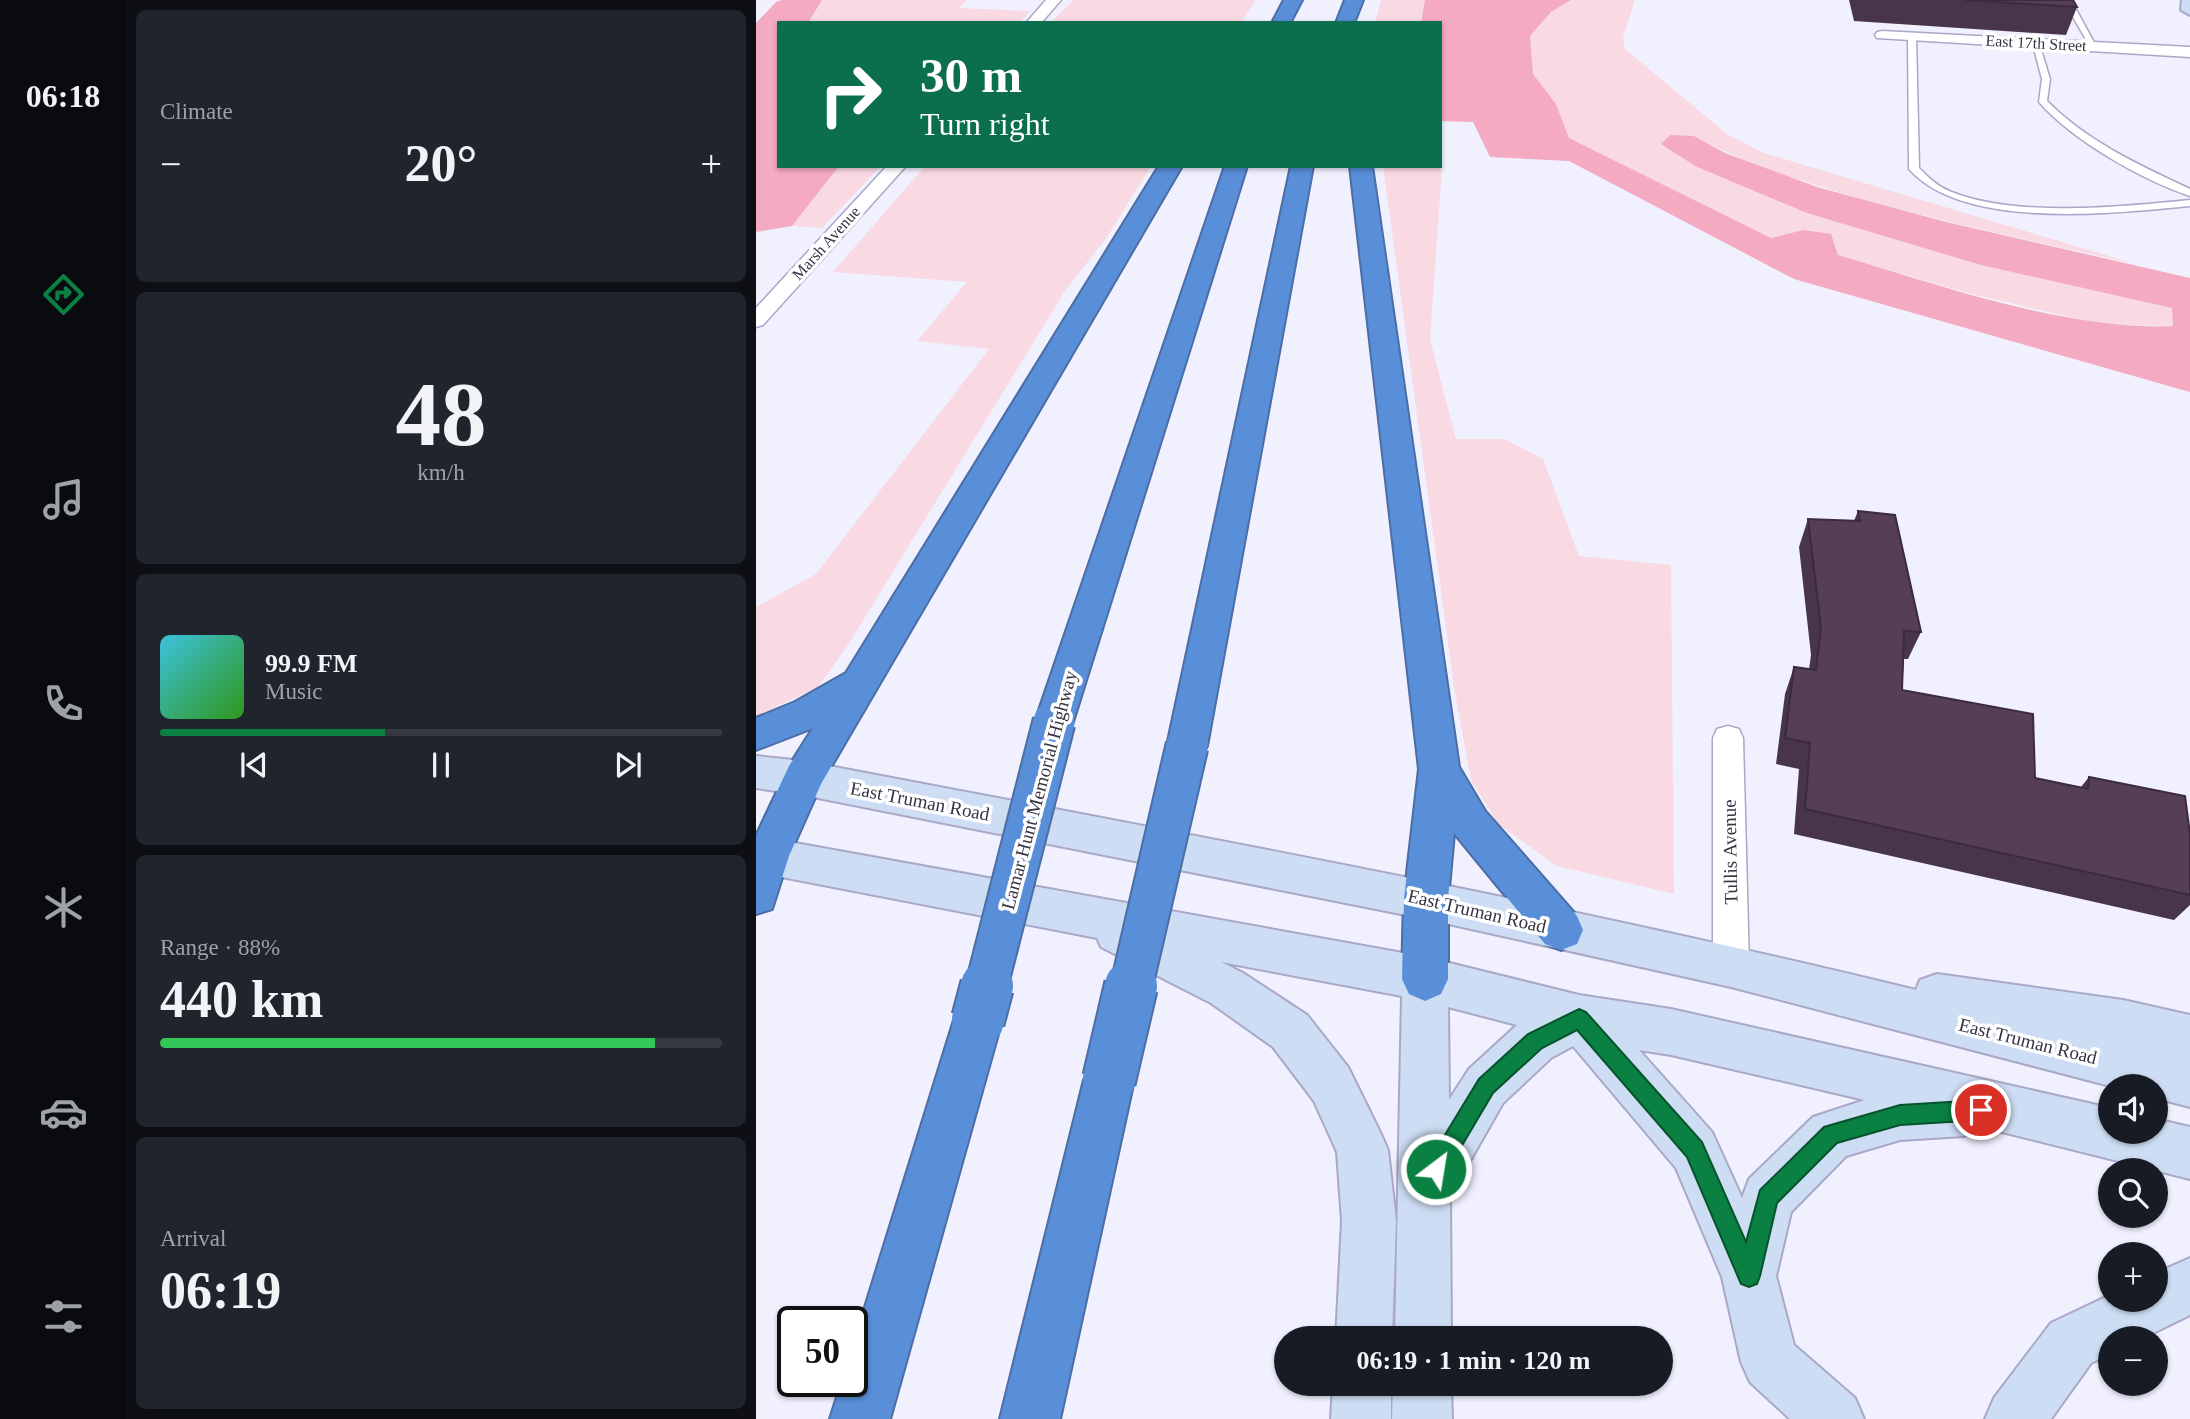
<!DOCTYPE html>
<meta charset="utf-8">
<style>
body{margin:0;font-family:"Times New Roman",serif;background:#20242c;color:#f1f3f6;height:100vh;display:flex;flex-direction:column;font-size:26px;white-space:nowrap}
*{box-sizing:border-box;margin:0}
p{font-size:23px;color:#9ea1a6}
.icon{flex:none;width:38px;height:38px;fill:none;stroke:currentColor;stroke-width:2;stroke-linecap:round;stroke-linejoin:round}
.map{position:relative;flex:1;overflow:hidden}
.details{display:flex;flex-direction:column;gap:10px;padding:10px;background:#0d0f14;width:630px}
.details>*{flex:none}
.top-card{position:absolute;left:21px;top:21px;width:665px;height:147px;border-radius:0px;box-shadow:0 2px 5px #0004;background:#0b6e4f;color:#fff;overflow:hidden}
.tools{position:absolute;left:1342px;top:1074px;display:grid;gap:14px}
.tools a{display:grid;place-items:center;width:70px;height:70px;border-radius:50%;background:#171b24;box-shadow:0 2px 5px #0004;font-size:35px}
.speed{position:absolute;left:21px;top:1306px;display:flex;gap:14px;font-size:35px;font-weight:700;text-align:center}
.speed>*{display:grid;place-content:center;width:91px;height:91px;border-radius:50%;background:#171b24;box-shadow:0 2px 5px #0004;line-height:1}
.speed .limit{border:4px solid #111;border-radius:10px;background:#fff;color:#111}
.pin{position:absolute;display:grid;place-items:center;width:60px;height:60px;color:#fff;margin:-30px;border:4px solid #fff;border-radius:50%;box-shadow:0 2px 7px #0007}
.me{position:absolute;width:77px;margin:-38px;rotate:31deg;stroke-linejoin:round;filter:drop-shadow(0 0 5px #0008)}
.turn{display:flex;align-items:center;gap:24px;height:147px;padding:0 28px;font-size:32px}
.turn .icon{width:91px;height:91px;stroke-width:2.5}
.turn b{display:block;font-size:49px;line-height:60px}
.big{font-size:52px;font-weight:600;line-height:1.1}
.details .card{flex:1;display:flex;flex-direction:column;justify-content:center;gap:10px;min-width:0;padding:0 24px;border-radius:10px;background:#20242c}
.details .dial{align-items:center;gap:0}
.dial b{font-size:91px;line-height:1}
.song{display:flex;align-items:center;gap:21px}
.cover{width:84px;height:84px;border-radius:10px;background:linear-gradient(135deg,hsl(190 70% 55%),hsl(110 70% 35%))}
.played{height:7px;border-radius:4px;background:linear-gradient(90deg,#0b8043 40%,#363941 40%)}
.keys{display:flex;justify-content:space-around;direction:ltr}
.heat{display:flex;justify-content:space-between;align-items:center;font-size:38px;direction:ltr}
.charge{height:10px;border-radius:5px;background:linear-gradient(90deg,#34c759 88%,#363941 0)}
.trip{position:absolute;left:518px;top:1326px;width:399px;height:70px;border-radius:35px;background:#171b24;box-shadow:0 2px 5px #0004;font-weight:600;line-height:70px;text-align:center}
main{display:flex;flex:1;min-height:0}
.tab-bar{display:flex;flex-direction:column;width:126px;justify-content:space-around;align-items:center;background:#090b0e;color:#9ea1a6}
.tab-bar .icon{width:49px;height:49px}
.tab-bar .active{color:#0b8043}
.tab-bar b{font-size:32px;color:#f1f3f6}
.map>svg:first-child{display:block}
.green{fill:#f9dae3}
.forest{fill:#f4aac1}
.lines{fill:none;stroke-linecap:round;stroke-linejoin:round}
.lane-casing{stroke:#aba7c9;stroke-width:3}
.street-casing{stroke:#aba7c9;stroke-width:3}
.secondary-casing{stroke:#aba7c9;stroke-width:4}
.highway-casing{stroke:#4d6ea4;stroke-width:4}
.lane{fill:#fff;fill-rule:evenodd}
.street{fill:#fff;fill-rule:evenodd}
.secondary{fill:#cdddf3;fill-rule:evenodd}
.highway{fill:#598ed8;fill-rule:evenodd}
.highway-bridge-far1-casing{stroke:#4d6ea4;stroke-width:45;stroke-linecap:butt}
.highway-bridge-casing{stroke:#4d6ea4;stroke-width:56;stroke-linecap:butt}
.highway-bridge-far1{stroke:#598ed8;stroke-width:41}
.highway-bridge{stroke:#598ed8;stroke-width:52}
.wall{fill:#49354a}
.building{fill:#553e56;stroke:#3c2b3c;stroke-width:2}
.route{fill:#0b8043;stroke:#07532c;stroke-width:2}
.labels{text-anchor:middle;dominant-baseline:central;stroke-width:7;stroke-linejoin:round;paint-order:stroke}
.far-street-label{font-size:16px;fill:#363442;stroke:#fff}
.street-label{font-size:19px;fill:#363442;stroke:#fff}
</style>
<main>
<nav class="tab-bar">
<b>06:18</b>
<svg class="icon active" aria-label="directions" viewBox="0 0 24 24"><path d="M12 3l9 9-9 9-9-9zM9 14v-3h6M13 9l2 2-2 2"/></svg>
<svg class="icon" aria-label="music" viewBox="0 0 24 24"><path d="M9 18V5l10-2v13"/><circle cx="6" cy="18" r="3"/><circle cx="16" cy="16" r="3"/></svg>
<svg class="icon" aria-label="phone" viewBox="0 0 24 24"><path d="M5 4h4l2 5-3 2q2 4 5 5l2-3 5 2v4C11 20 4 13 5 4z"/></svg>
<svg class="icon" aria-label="climate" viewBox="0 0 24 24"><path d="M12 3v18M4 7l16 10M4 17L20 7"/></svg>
<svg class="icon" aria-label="car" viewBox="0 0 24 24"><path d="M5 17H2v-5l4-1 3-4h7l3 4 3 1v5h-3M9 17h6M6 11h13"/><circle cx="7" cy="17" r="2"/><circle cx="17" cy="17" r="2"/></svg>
<svg class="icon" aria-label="filters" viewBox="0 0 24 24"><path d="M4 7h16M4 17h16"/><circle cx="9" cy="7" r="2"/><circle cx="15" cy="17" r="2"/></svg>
</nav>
<section class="details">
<div class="card"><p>Climate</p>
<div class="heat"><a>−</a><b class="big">20°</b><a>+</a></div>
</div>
<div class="card dial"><b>48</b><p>km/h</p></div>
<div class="card">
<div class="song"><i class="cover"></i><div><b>99.9 FM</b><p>Music</p></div></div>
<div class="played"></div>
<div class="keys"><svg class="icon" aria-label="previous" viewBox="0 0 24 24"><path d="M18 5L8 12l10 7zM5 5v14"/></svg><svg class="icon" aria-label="pause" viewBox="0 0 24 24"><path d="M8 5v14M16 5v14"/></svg><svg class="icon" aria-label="next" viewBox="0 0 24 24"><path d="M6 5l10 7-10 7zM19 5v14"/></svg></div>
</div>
<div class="card"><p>Range · 88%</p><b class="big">440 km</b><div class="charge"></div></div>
<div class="card"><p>Arrival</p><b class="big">06:19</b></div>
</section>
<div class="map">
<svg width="1434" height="1419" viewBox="0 0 1434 1419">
<rect width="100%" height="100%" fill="#f1f0fe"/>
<!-- green -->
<g class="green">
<path d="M66 0H211L203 8 274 11 263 23H52Z"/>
<path d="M318 0H500L485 23H294Z"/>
<path d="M625 0H669L665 23H619Z"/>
<path d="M815 0H879L867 37 869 49 971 134 1008 153 1380 264C1294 245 1208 227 1124 204 1060 186 996 167 938 136L906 144 938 166 1225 265 1417 308V326L1342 324 1212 293 1082 255 1047 230 1015 238 813 138 800 104 777 74 774 36 795 12Z"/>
<path d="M684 164 686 169 674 339 700 439H748L787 459 823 556 915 565 918 894 801 866 742 824 715 780 699 693 627 166Z"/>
<path d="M83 166H125L66 228 36 226Z"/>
<path d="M169 166H395L351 237 309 291 92 645 62 687 0 716V607L60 574 233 349 161 341 211 282 77 272Z"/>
</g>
<!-- forest -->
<g class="forest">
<path d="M26 0H66L52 23H23V166H83L36 226 0 232V23L20 2Z"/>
<path d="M669 0H815L795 12 774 36 777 74 800 104 813 138 1015 238 1047 230 1075 234 1082 255C1184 285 1311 331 1417 326L1416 308 1225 265 1051 213 939 166 905 144 914 135 938 136 969 153 1061 187 1190 222 1434 278V392L1038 279 813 161 734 157 717 122 684 121V23H665Z"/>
</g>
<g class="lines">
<defs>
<g id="lane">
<path d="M1307 0H1315L1341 48H1335Z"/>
<path d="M1156 34 1160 36 1163 168C1172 177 1181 186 1193 191 1258 218 1364 207 1434 200V206C1358 213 1208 231 1153 169L1152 36Z"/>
<path d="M1276 41 1283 43 1294 79 1291 101C1332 142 1383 165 1434 189V196C1386 180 1316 140 1283 102L1286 79Z"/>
</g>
<g id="street">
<path d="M290 0H305L285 23H270Z"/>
<path d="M1126 31 1434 47V57L1121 38 1119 35 1121 32Z"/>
<path d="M131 166H150L7 325 0 327V308Z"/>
<path d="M972 726 983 729 987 738 993 966 988 978 975 982 962 978 957 966V738L961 729Z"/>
</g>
<g id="secondary">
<path d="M1426 0H1434V15L1425 10Z"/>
<path d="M0 756 47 761C419 832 792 900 1160 990L1164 980 1181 974 1367 1000 1434 1015V1107L1400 1098V1087H1358L975 987 670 919 47 795 0 788Z"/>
<path d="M0 836 669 957 823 995 915 1009 1354 1108V1132H1400V1119L1434 1127V1179L1226 1127 1208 1136 1144 1140 1090 1156 1035 1212 1020 1276 1038 1345 1099 1398 1108 1419H1034L994 1382 985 1362 966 1277 920 1168 817 1046 795 1058 747 1103 694 1196 695 1339H639L646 996 465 962 487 973 551 1015 592 1067 624 1132 632 1150 640 1221 636 1339H580L586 1221 581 1152 558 1101 517 1047 455 1003 345 947 341 938 0 872ZM692 1007 761 1025 713 1069 693 1100ZM883 1050 915 1055 1109 1100 1057 1117 993 1179 986 1198 956 1132Z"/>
<path d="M1434 1258V1315L1385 1339H1354V1354L1335 1363 1295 1419H1229L1238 1398 1295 1323 1354 1295V1300H1400V1273Z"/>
<path d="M577 1384H635V1419H575Z"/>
<path d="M637 1384H695L696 1419H636Z"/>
</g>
<g id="highway">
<path d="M528 0H546L534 23H516Z"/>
<path d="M589 0H607L598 23H580Z"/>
<path d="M403 166H426L65 784 33 856 16 909 0 914V836L33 766 57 728 0 750V718L39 702 90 673Z"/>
<path d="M469 166H491L317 722 312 733 298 737 284 733 279 722Z"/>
<path d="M535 166H557L451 746 445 757 431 762 417 757 411 746Z"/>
<path d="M594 166H616L703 767 729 811 821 916 827 930 821 944 805 950 789 944 698 833 692 899V979L685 994 669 1001 653 994 646 979 648 899 663 769Z"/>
<path d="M222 997 239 1004 246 1020 134 1419H74L86 1381H96V1349L198 1020 205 1004Z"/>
<path d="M353 1056 370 1063 378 1080 304 1419H244L328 1080 336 1063Z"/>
</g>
</defs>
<!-- lane casing -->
<use href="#lane" class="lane-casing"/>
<!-- street casing -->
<use href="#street" class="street-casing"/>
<!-- secondary casing -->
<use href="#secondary" class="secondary-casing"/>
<!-- highway casing -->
<use href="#highway" class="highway-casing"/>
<!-- lane -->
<use href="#lane" class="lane"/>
<!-- street -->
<use href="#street" class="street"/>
<!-- secondary -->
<use href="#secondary" class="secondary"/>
<!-- highway -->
<use href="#highway" class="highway"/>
<defs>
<g id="highway-bridge-far1">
<path d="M230 988 298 722"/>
<path d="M375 988 431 746"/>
</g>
<g id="highway-bridge">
<path d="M222 1020 231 986"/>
<path d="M353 1080 375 986"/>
</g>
</defs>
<!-- highway-bridge-far1 casing -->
<use href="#highway-bridge-far1" class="highway-bridge-far1-casing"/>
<!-- highway-bridge casing -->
<use href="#highway-bridge" class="highway-bridge-casing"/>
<!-- highway-bridge-far1 -->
<use href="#highway-bridge-far1" class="highway-bridge-far1"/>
<!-- highway-bridge -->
<use href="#highway-bridge" class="highway-bridge"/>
</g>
<!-- wall -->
<g class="wall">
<path d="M1093 0H1317L1321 7 1310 35 1098 21Z"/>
<path d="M1102 511 1165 632 1152 659H1148L1146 690 1279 778 1325 787 1333 777 1434 834V905L1418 920 1038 834 1043 769 1020 764 1029 694 1038 667 1053 669 1055 655 1043 547 1052 519 1098 521Z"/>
</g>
<!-- building -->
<g class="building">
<path d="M1208 0H1317L1321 7Z"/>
<path d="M1102 511 1139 515 1165 632 1148 631 1146 690 1277 714 1279 778 1332 789 1333 777 1429 796 1434 834V895L1049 809 1054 743 1029 738 1038 667 1060 670 1065 627 1052 519 1104 521Z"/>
</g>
<!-- route -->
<path class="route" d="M823 1009 830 1012 946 1142 990 1242 1004 1190 1068 1127 1144 1105 1225 1100 1232 1103 1235 1110 1232 1117 1225 1120 1144 1125 1081 1143 1021 1203 1004 1276 1001 1284 993 1287 985 1284 931 1157 821 1030 786 1048 737 1093 688 1176 680 1180 673 1176 670 1169 673 1161 723 1079 772 1034Z"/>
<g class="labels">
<!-- far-street labels -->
<g class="far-street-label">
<text transform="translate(1280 43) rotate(3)">East 17th Street</text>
<text transform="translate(70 243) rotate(-48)">Marsh Avenue</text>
</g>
<!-- street labels -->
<g class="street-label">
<text transform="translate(283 790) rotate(-75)">Lamar Hunt Memorial Highway</text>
<text transform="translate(164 801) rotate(11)">East Truman Road</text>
<text transform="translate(974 852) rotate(-91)">Tullis Avenue</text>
<text transform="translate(721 911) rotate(13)">East Truman Road</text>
<text transform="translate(1272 1041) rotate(14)">East Truman Road</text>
</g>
</g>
</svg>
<div class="tools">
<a><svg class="icon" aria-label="sound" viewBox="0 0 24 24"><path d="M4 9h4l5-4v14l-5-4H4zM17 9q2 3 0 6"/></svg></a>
<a><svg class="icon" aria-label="search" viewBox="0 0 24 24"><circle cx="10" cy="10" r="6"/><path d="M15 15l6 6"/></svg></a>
<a>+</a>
<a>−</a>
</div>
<div class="speed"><div class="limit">50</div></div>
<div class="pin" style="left:1225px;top:1110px;background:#d93025"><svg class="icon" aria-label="arrive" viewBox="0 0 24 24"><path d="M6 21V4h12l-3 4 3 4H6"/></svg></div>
<svg class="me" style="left:680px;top:1169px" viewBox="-20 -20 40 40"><circle r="17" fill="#0b8043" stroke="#fff" stroke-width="3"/><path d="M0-11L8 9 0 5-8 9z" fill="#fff"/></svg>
<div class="trip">06:19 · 1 min · 120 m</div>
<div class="top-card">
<div class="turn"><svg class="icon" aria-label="right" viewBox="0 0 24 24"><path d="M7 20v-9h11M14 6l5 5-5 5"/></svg><div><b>30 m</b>Turn right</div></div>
</div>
</div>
</main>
